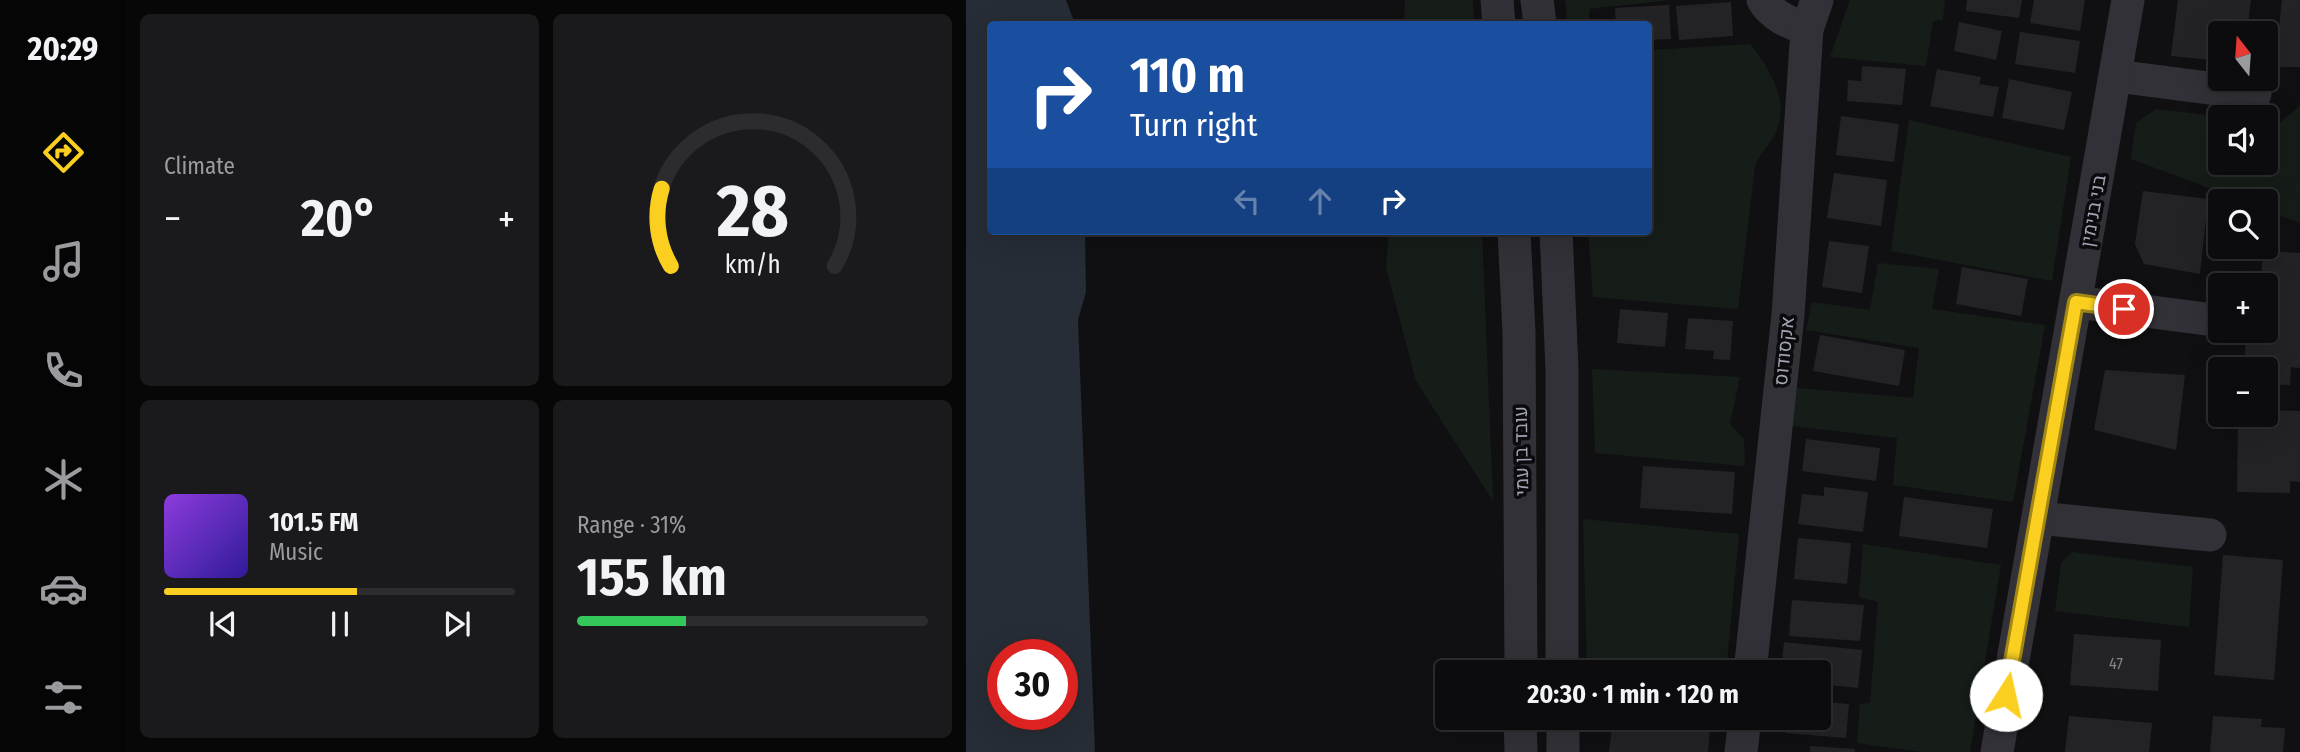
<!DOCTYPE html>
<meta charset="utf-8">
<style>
body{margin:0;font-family:"Fira Sans Condensed",Heebo,sans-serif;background:#1a1a1c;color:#f1f3f6;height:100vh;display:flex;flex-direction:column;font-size:26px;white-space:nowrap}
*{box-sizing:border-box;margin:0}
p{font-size:23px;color:#9a9b9e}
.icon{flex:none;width:38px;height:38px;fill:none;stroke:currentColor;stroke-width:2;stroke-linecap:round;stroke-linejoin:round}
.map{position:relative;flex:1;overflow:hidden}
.panel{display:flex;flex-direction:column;gap:14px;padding:14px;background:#070708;width:840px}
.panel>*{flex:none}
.guide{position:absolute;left:21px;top:21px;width:665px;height:214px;border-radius:7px;box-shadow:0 7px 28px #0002,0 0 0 2px #2c2c2e;background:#1a4fa0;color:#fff;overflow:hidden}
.needle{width:46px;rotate:343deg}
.buttons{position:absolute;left:1242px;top:21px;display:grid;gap:14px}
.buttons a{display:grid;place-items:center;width:70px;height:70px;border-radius:7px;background:#0c0c0e;box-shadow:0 7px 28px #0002,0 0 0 2px #2c2c2e;font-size:35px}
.speed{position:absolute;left:21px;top:639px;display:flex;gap:14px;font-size:35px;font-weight:700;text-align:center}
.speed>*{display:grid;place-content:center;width:91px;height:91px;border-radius:50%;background:#0c0c0e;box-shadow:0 7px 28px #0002,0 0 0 2px #2c2c2e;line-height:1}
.speed .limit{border:10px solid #d22;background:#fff;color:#111}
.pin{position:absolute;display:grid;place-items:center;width:60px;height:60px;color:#fff;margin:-30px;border:4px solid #fff;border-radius:50%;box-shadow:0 2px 7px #0007}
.me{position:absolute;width:77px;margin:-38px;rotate:10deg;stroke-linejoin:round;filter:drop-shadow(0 0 5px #0008)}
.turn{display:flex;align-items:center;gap:24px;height:147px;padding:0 28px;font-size:32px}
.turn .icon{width:91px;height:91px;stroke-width:2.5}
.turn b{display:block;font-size:49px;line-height:60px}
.lanes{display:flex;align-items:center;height:66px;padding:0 28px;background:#0003;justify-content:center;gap:35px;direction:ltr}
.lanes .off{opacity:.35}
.big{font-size:52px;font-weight:700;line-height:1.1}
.panel .tile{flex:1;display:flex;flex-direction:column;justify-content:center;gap:10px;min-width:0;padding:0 24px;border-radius:10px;background:#1a1a1c}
.panel .dial{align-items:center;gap:0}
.dial svg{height:182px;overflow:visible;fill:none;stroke:#2c2c2e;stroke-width:7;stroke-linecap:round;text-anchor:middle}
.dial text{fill:#f1f3f6;stroke:none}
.song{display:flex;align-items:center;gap:21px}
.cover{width:84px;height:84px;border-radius:10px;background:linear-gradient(135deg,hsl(270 70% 55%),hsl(250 70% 35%))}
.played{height:7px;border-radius:4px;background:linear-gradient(90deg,#facf20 55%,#2c2c2e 55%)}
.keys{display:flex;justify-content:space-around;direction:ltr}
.heat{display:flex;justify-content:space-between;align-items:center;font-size:38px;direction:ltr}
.charge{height:10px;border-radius:5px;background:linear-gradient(90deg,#34c759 31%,#2c2c2e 0)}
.panel .tiles{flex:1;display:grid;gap:14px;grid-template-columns:repeat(2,1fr)}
.trip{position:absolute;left:469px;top:660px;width:396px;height:70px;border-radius:7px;background:#0c0c0e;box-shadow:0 7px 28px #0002,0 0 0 2px #2c2c2e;font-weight:700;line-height:70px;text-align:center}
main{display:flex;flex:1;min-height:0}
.dock{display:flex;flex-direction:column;width:126px;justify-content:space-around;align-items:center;background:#050506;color:#9a9b9e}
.dock .icon{width:49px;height:49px}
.dock .current{color:#facf20}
.dock b{font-size:32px;color:#f1f3f6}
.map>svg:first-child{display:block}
.green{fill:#161d18}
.water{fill:#262d36;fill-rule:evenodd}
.building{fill:#232326}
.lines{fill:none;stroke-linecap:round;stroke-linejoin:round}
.minor{stroke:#313137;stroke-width:33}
.route-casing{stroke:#a28715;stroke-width:18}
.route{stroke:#facf20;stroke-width:12}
.labels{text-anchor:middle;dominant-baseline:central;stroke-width:7;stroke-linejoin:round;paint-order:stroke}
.number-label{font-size:16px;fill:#81838f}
.street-label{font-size:19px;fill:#a1a4b3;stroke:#0b0b0d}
</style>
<main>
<nav class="dock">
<b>20:29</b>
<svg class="icon current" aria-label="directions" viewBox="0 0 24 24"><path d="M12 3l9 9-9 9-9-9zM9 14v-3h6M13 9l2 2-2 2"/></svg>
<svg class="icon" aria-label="music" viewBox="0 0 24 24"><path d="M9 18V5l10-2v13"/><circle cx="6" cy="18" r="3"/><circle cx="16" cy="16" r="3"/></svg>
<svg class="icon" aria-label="phone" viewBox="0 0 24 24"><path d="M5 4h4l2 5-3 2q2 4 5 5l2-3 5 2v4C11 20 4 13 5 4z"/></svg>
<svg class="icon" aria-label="climate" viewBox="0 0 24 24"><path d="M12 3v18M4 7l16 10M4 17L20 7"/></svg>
<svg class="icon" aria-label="car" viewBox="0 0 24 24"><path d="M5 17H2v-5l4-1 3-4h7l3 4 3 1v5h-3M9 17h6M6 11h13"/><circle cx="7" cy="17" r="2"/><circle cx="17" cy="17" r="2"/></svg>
<svg class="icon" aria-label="filters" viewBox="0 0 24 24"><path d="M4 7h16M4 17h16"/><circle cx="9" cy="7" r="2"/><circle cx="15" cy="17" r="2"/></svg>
</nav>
<section class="panel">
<div class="tiles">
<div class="tile"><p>Climate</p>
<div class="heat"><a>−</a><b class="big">20°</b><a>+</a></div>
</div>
<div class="tile dial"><svg viewBox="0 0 100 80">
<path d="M14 69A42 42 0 1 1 86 69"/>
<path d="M14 69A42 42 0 0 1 10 35" stroke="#facf20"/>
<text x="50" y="56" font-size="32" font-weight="700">28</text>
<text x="50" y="72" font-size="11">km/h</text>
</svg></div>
<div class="tile">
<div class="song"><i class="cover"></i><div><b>101.5 FM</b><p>Music</p></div></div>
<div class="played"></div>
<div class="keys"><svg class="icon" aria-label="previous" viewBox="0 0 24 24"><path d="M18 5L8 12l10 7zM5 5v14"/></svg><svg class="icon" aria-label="pause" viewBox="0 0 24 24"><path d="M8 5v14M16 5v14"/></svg><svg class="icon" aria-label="next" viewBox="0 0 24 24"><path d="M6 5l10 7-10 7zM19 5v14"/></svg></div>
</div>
<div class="tile"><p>Range · 31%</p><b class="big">155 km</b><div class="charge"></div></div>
</div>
</section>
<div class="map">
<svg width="1334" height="752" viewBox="0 0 1334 752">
<rect width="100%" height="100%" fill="#101012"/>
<!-- green -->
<g class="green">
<path d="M439 0H507L508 24H438Z"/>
<path d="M599 0H704L624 9 623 24H602Z"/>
<path d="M884 0H979L977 20 967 21 960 66 864 57Z"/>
<path d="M784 44C803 67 825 103 809 134 803 146 794 153 789 166L772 309 627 297 622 231H682L683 50Z"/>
<path d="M1334 106V223L1300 210V201H1278L1165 159 1170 123 1190 109 1259 117H1255V163H1300V134Z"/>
<path d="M943 120 1105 157 1086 281 925 251Z"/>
<path d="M423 231H516L527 501 450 381 420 267Z"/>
<path d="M912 263 973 269 966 309 1079 325 1047 502 927 485 931 438 825 426 831 388 947 398 953 348 840 330 846 302 904 310Z"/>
<path d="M626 369 774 377 764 424 778 439 779 466 629 453Z"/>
<path d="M617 519 773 534 760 672H621Z"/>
<path d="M897 544 1035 565 1004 752H956L891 743 894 704 904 703 912 602 893 597Z"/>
<path d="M1106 552 1227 567 1223 627 1089 611 1095 563Z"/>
</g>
<!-- water -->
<path class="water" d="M0 0H100L109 24H24V231H119L120 292 112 320 129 752H0ZM37 654H96V714H37Z"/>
<!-- building -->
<g class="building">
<path d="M1001 0H1056L1053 18 1000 11Z"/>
<path d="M1068 0H1119L1114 31 1064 23Z"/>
<path d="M1212 0H1285L1281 33H1255V61L1205 56Z"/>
<path d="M1316 0H1334V67H1315L1309 62Z"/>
<path d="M765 2 767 36 713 40 710 6Z"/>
<path d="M703 5 705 39 682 40V24H650L649 8Z"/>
<path d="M993 22 1036 31 1030 60 988 51Z"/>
<path d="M1054 32 1114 41 1109 73 1049 64Z"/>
<path d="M896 66 940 69 936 105 881 101 882 80 895 81Z"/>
<path d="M971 69 1015 77 1013 84 1033 87 1027 117 964 106Z"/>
<path d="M1043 79 1106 92 1098 130 1036 118Z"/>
<path d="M875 116 933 124 928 162 870 155Z"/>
<path d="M868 173 921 180 915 226 861 218Z"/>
<path d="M1177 191 1242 199 1234 274 1178 264 1169 244Z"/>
<path d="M863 241 903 246 896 293 856 287Z"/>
<path d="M1297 251 1334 253V368L1325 367 1324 385 1300 384V369H1278L1280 339 1287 340V331H1300V285H1282L1283 276 1295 277Z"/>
<path d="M996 267 1062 279 1055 316 990 304Z"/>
<path d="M654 309 702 313 699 347 651 343Z"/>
<path d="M722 318 767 321 764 360 747 359 748 351 719 349Z"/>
<path d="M854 335 939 350 933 386 847 371Z"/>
<path d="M1139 370 1219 375 1210 450 1128 430Z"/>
<path d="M1300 410 1334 411V482L1324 481V493L1271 492 1272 421H1285V415H1300Z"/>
<path d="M840 439 914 448 910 481 836 471Z"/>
<path d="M677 466 769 472 766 514 674 508Z"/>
<path d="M858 487 902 492 897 532 832 524 836 494 858 496Z"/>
<path d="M938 497 1027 509 1021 548 933 536Z"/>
<path d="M832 538 885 543 881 584 828 579Z"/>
<path d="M1257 555 1317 560 1308 680 1248 675Z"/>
<path d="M826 600 898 605 894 641 823 636Z"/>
<path d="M1108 634 1195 640 1192 691 1104 685Z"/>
<path d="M818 642 896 650 892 688 852 684V672H815Z"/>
<path d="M852 701 883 704 880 738 819 733 820 718H852Z"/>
<path d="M1103 716 1186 723 1183 752H1099Z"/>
<path d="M1247 716 1296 719 1295 727 1319 728 1317 752H1244Z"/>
<path d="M647 719 744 730 742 752H643Z"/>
<path d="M844 746 889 749V752H844Z"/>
</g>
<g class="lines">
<!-- minor -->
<g class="minor">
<path d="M531 0 533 24"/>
<path d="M571 0 574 24"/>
<path d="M797 0C806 16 824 23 841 29"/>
<path d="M1150 76 1289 94"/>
<path d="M548 231 553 332 555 672"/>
<path d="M590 231 596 369V672"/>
<path d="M1110 302 1255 321"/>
<path d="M1072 518 1244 535"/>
<path d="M784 672 822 315 841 29 851 0"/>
<path d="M554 718 555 752"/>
<path d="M597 718V752"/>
<path d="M775 752 779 718"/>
<path d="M1031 752 1162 0"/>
</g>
</g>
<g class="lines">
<defs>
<path id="route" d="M1040 695 1110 302 1158 309"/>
</defs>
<!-- route casing -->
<use href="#route" class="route-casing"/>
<!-- route -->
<use href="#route" class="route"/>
</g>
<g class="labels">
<!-- number labels -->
<g class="number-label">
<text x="1150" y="663">47</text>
</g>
<!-- street labels -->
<g class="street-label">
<text transform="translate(1127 211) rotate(-80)">בני בנימין</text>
<text transform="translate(818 351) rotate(-84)">אקסודוס</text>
<text transform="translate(555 451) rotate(-91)">עובד בן עמי</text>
</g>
</g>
</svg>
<div class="buttons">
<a><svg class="needle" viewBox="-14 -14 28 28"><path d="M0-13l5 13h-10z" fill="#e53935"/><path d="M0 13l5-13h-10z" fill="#9a9b9e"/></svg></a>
<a><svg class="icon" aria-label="sound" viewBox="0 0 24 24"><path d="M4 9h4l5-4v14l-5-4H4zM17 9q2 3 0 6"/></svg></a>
<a><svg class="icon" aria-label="search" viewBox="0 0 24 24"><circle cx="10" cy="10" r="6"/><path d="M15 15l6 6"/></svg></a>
<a>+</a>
<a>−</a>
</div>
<div class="speed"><div class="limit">30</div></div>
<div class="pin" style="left:1158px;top:309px;background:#d93025"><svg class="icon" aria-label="arrive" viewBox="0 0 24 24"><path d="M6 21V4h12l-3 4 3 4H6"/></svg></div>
<svg class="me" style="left:1040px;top:695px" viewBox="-20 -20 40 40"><circle r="19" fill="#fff"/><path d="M0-13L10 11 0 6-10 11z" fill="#facf20"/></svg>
<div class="trip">20:30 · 1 min · 120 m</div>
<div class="guide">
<div class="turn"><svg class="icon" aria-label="right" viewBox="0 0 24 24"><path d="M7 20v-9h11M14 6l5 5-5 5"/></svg><div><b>110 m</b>Turn right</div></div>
<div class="lanes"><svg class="icon off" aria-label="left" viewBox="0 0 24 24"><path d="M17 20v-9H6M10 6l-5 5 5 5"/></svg><svg class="icon off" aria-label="ahead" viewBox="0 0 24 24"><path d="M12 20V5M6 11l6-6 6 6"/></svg><svg class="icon" aria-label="right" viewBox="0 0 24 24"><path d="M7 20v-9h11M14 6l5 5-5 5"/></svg></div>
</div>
</div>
</main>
